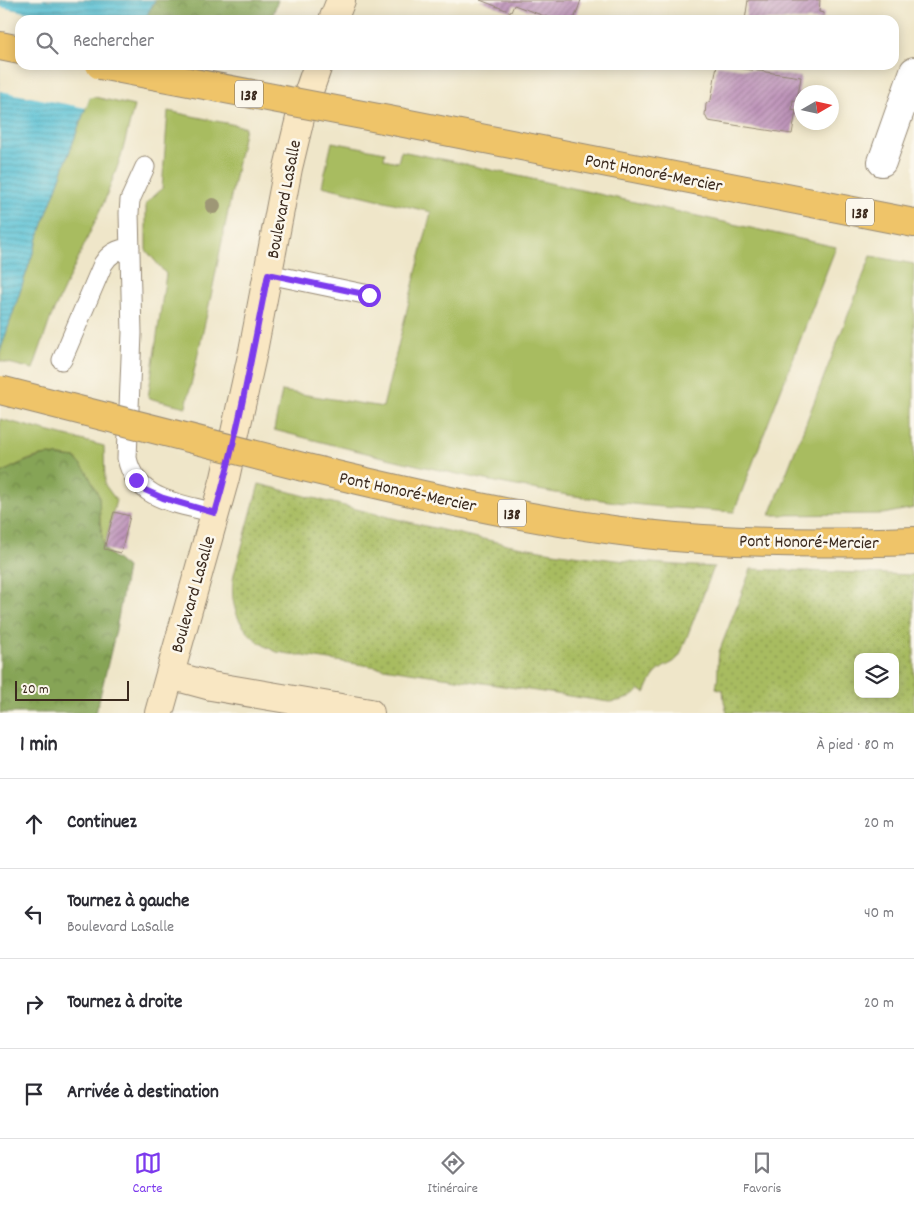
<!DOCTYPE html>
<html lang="fr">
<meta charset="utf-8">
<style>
:root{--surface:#fff;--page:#f7f7f7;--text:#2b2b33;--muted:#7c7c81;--line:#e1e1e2;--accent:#7c3aed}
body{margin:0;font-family:Dekko,sans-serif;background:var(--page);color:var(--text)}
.controls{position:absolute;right:15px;bottom:15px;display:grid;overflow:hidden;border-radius:10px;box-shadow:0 2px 12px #0003}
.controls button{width:45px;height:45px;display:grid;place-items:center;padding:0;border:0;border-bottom:1px solid var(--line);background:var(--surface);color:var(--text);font:25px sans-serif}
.compass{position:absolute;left:794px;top:85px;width:45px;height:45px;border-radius:50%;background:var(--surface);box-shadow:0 2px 12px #0003;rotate:81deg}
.scale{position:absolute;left:15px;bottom:12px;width:114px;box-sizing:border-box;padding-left:5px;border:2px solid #3b2a1e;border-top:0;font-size:14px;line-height:18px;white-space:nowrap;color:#3b2a1e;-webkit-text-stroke:4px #fbf7ec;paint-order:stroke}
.stop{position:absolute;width:15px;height:15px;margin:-11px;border:4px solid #7c3aed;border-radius:50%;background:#fff}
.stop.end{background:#7c3aed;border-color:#fff;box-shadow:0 1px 5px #0008}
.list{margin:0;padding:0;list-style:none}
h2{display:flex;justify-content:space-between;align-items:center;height:65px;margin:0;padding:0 20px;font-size:21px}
h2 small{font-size:16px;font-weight:400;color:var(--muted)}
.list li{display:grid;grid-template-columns:32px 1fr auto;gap:15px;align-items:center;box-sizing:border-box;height:90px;padding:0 20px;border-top:1px solid var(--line)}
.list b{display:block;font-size:19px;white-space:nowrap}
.list p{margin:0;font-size:16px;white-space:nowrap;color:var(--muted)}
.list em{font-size:16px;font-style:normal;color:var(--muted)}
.icon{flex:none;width:28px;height:28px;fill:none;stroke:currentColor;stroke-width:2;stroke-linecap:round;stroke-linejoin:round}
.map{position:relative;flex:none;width:914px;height:713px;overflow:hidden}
.search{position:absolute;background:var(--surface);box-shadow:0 2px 12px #0003;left:15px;right:15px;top:15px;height:55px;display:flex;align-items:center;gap:12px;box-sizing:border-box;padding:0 18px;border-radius:15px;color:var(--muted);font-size:19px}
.sheet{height:425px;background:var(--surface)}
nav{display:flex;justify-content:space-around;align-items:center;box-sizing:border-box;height:70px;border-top:1px solid var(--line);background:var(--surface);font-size:14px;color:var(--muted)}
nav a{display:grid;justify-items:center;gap:2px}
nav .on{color:var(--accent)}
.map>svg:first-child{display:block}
.grass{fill:#a8bc61;stroke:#727340}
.forest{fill:url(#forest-crowns);stroke:#60673a}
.park{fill:url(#park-dots);stroke:#727340;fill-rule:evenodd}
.water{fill:url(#water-rules);stroke:#4a767a}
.pier{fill:#efe6c9}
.building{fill:url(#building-hatch)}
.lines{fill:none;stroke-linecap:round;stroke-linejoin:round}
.lane-casing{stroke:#958874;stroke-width:21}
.street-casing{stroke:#958874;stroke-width:30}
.secondary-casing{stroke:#958874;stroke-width:30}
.highway-casing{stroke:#958874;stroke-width:30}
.lane{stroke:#fff;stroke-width:19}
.street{stroke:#fff;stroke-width:28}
.secondary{stroke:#f9e7c3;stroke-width:28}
.highway{stroke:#efc469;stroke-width:28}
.highway-bridge-casing{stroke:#958874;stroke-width:30;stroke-linecap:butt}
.highway-bridge{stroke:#efc469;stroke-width:28}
.tree{fill:#9e9776}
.route{stroke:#7c3aed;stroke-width:6}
.labels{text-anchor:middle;stroke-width:5;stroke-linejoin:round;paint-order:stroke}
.shield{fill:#fbf7ec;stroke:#75685c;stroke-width:1}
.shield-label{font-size:16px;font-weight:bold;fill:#3b2a1e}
.street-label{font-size:18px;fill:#3b2a1e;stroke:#fbf7ec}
</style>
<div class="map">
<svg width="914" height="713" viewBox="0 0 914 713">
<defs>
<pattern id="forest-crowns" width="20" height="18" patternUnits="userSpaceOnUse" patternTransform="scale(1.25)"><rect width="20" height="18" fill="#86a457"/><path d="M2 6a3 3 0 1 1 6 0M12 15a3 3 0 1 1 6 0" fill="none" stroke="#6f8647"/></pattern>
<pattern id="park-dots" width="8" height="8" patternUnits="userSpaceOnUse" patternTransform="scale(1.25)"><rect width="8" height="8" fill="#a8bc61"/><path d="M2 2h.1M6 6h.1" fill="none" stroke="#8a994f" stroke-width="1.8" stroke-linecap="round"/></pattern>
<pattern id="water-rules" width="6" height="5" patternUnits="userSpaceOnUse" patternTransform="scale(1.25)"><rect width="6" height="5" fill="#58c1d5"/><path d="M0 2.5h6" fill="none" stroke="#4a9dac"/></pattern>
<pattern id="building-hatch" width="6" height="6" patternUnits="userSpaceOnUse" patternTransform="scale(1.25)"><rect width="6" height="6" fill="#c096bc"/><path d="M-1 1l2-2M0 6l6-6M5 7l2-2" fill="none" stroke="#9d7b98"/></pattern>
</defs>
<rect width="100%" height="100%" fill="#fbf7ec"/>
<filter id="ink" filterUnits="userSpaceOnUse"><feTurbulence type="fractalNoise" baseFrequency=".02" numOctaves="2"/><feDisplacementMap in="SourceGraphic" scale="10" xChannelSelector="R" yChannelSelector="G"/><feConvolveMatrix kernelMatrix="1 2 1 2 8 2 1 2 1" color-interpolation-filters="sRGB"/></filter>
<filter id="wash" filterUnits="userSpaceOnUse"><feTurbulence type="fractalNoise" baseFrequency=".0096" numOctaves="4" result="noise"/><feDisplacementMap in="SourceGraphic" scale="20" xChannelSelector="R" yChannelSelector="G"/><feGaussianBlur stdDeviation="1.12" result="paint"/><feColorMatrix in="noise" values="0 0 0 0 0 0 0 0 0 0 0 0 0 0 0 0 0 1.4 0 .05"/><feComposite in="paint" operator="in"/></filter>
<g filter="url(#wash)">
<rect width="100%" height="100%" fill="#efe6c9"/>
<path class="grass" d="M90 96 134 106 121 157 105 200 51 317 33 369 0 361V352L39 235Z
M168 111 245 127 211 296 186 407 148 398 166 274 146 250V203L162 189Z
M332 142 385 152 384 159 398 162 401 151 451 161 836 247 734 512C692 509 650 507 609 501 496 486 385 458 274 430L282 391 383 407 431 212 322 186Z
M871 256 914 264V508L883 514 770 515Z
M0 419 104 446 105 485 116 500 104 549 100 522 99 496 76 458C67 457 57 455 48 455 32 456 14 466 0 474Z"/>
<path class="forest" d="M155 0H278L271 20H144Z
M47 455 75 458 87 472 99 496 100 522 104 549 127 568 116 630 96 713H0V474C15 465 30 459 47 455Z"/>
<path class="park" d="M259 484C345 506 430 529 517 546 582 558 648 564 714 567L680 655C673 665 669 663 661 669 652 675 649 685 645 693L640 690C630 699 622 701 609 702L277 652C246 639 229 615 233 580 235 568 240 555 243 543 248 523 254 503 259 484Z
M751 569 914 575V713H727L724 701 723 690 716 688C719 676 717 665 719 652ZM858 657H895V694H858Z"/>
<path class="water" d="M0 0H155L144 20H20V65L90 96 39 235 0 352Z"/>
<path class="pier" d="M0 7 65 20H20V65H104L93 97H90L86 108 0 91Z"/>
<g id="blocks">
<path class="building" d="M480 0H581L574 20H555L514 5 511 12Z
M748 0H820L819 12 824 13 823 20H745Z
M717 65 801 77 797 101 793 100 792 110 796 111 792 134 708 121 705 115 706 104 711 100Z
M114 512 130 516 121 553 104 549Z"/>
</g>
</g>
<g filter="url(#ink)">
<use href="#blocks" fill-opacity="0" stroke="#958874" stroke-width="1"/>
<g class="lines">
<g class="lane-casing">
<path id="lane" d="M145 167 130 200 129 213 132 333 127 458C136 501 179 503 215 513
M268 274 369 295
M62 360 103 264C109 254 117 249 130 248"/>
</g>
<g class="street-casing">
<path id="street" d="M882 162 914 71"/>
</g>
<g class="secondary-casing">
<path id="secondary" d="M333 20 341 0
M170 675 211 686 370 713
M159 713 225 478 253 351 288 168 301 114 318 65"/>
</g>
<g class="highway-casing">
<path id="highway" d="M0 46 20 50
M399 122 914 223
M303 467C416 494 530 521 645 534 734 544 825 544 914 541"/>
</g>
<use href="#lane" class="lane"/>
<use href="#street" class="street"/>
<use href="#secondary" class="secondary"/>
<use href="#highway" class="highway"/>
<g class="highway-bridge-casing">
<path id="highway-bridge" d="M100 65 399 122
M0 390 303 467"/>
</g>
<use href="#highway-bridge" class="highway-bridge"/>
</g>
<circle class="tree" cx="213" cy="206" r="8"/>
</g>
<g class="lines" filter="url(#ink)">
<path class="route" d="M136 480 145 490 163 498 215 513C238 435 252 354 268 274L369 295"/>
</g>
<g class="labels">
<g class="shield">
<rect x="235" y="80.5" width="28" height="27" rx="4"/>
<rect x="846" y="198.5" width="28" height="27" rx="4"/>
<rect x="498" y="499.5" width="28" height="27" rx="4"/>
</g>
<g class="shield-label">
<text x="249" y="100">138</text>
<text x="860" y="218">138</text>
<text x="512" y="519">138</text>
</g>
<g class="street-label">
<text transform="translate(654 172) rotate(11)" y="6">Pont Honoré-Mercier</text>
<text transform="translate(283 199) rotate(-79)" y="6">Boulevard LaSalle</text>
<text transform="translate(408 491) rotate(12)" y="6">Pont Honoré-Mercier</text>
<text transform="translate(809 541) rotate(1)" y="6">Pont Honoré-Mercier</text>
<text transform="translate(192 594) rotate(-74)" y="6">Boulevard LaSalle</text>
</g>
</g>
</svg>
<div class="controls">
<button><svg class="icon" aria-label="layers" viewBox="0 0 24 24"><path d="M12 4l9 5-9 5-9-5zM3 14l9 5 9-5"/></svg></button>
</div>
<svg class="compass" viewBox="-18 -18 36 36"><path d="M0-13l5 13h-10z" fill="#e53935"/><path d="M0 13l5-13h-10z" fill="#7c7c81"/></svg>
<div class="scale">20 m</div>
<div class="stop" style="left:369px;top:295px"></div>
<div class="stop end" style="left:136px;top:480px"></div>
<div class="search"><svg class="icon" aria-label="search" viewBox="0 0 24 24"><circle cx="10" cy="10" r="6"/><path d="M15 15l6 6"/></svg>Rechercher</div>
</div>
<section class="sheet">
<h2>1 min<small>À pied · 80 m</small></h2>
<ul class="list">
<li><svg class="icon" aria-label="ahead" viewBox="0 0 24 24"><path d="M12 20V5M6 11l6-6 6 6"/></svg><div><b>Continuez</b></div><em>20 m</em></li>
<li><svg class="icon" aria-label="left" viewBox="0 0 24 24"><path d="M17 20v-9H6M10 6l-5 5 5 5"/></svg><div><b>Tournez à gauche</b><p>Boulevard LaSalle</p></div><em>40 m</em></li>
<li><svg class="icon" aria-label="right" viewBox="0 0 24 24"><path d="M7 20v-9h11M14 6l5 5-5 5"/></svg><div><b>Tournez à droite</b></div><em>20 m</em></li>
<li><svg class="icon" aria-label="arrive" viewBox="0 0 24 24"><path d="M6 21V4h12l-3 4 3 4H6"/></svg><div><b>Arrivée à destination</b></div></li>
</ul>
</section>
<nav>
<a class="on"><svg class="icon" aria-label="map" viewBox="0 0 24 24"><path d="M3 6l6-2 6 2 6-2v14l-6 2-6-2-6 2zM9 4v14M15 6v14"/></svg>Carte</a>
<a><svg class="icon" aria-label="directions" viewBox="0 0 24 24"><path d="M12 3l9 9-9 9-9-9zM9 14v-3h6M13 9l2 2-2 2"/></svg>Itinéraire</a>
<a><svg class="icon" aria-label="saved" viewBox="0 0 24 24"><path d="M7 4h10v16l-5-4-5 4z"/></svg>Favoris</a>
</nav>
